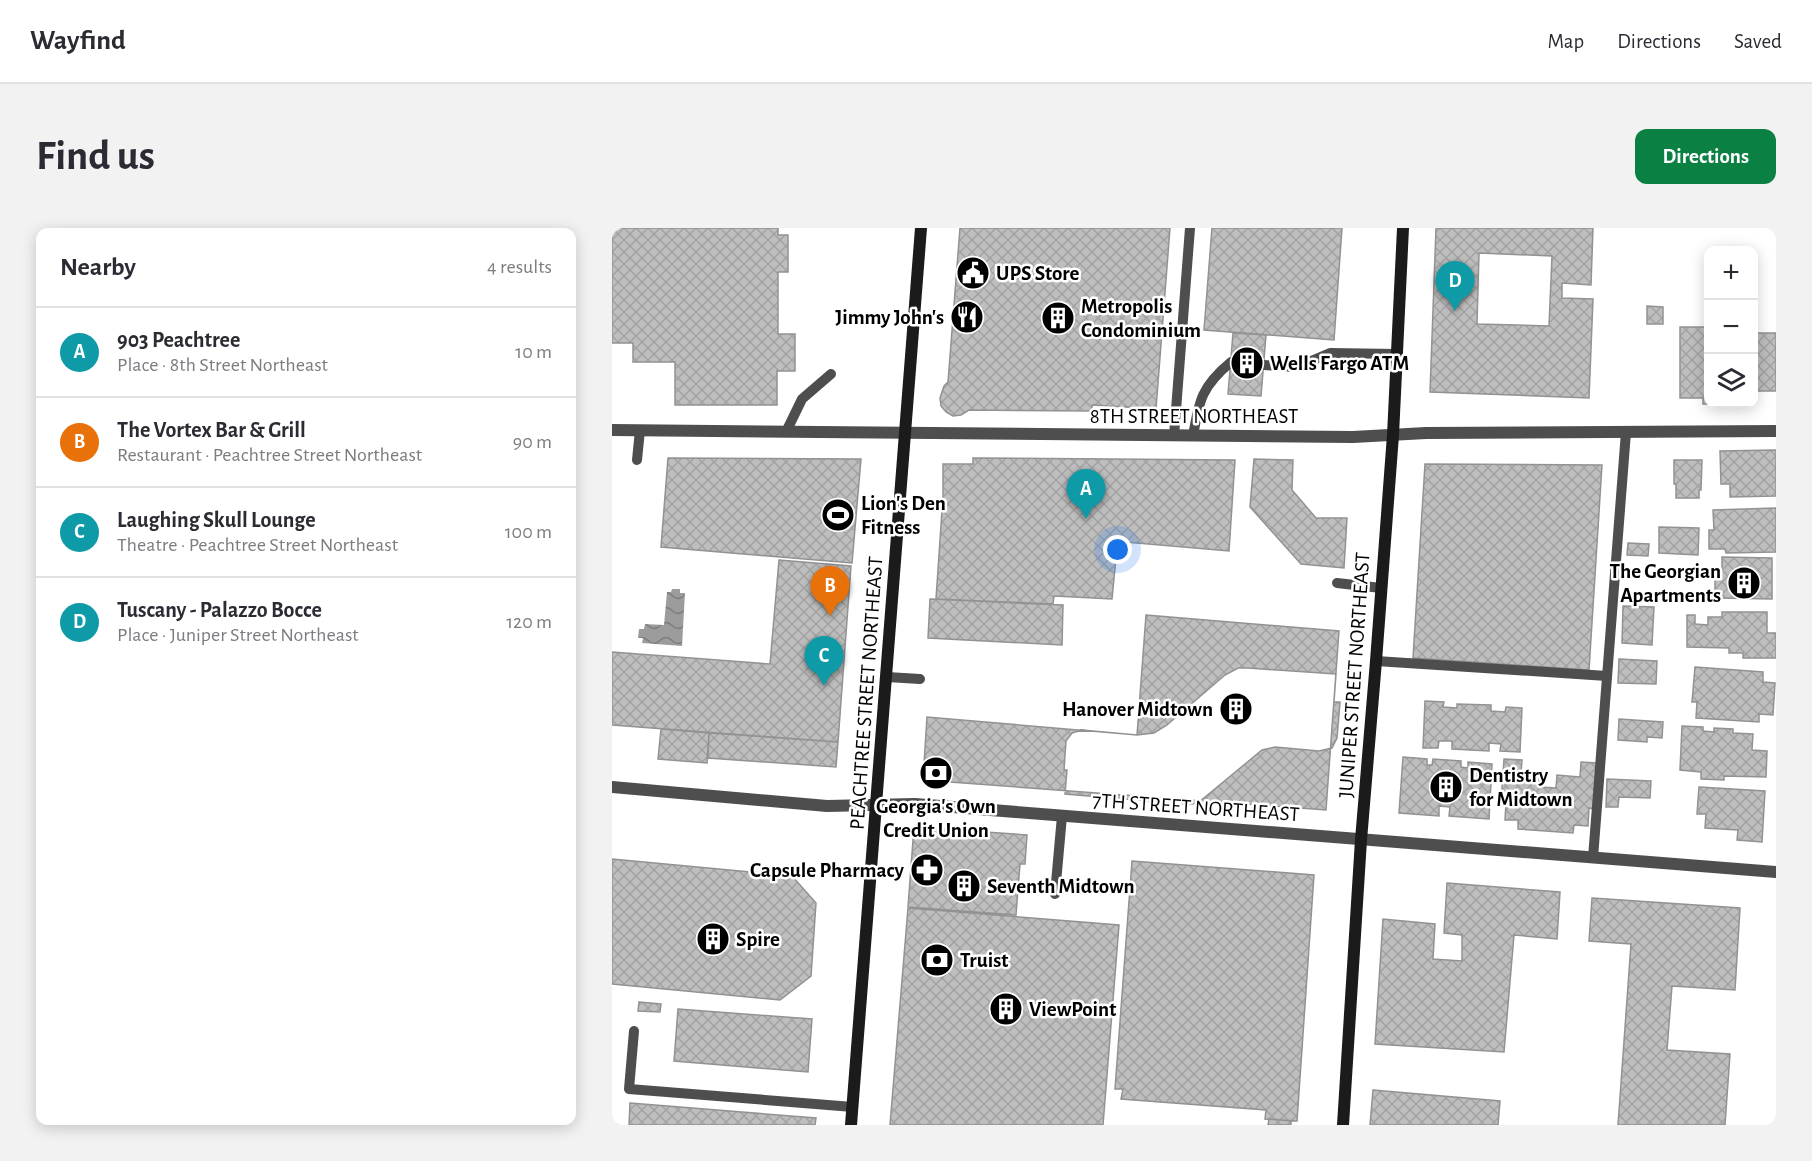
<!DOCTYPE html>
<meta charset="utf-8">
<style>
:root{--surface:#fff;--page:#f2f2f3;--text:#2b2b33;--muted:#7c7c81;--line:#e1e1e2;--accent:#0b8043}
body{margin:0;font-family:"Alegreya Sans",sans-serif;background:var(--page);color:var(--text)}
.controls{position:absolute;right:18px;top:18px;display:grid;overflow:hidden;border-radius:12px;box-shadow:0 3px 15px #0003}
.controls button{width:54px;height:54px;display:grid;place-items:center;padding:0;border:0;border-bottom:2px solid var(--line);background:var(--surface);color:var(--text);font:30px sans-serif}
.you{position:absolute;left:506px;top:322px;width:21px;height:21px;margin:-15px;border:4px solid #fff;border-radius:50%;background:#1a73e8;box-shadow:0 0 0 9px #1a73e833}
.badge{display:grid;place-items:center;width:39px;height:39px;border-radius:50%;background:var(--accent);color:#fff;font-size:20px;font-weight:700}
.pin{position:absolute;translate:-50% -50px;filter:drop-shadow(0 2px 3px #0008)}
.pin::after{content:'';position:absolute;top:32px;width:21px;height:18px;background:inherit;clip-path:polygon(0 0,100% 0,50% 100%)}
.list{margin:0;padding:0;list-style:none}
h2{display:flex;justify-content:space-between;align-items:center;height:78px;margin:0;padding:0 24px;font-size:26px}
h2 small{font-size:20px;font-weight:400;color:var(--muted)}
.list li{display:grid;grid-template-columns:39px 1fr auto;gap:18px;align-items:center;box-sizing:border-box;height:90px;padding:0 24px;border-top:2px solid var(--line)}
.list b{display:block;font-size:22px;white-space:nowrap}
.list p{margin:0;font-size:20px;white-space:nowrap;color:var(--muted)}
.list em{font-size:20px;font-style:normal;color:var(--muted)}
.icon{flex:none;width:33px;height:33px;fill:none;stroke:currentColor;stroke-width:2;stroke-linecap:round;stroke-linejoin:round}
.map{position:relative;flex:none;width:1164px;height:897px;overflow:hidden;border-radius:12px}
header{display:flex;align-items:center;gap:36px;box-sizing:border-box;height:84px;padding:0 30px;background:var(--surface);border-bottom:2px solid var(--line)}
header strong{font-size:28px}
nav{display:flex;gap:33px;margin-inline-start:auto;font-size:21px}
.intro{display:flex;align-items:center;justify-content:space-between;box-sizing:border-box;height:144px;padding:0 36px}
h1{margin:0;font-size:42px}
.button{padding:15px 27px;border-radius:12px;background:var(--accent);color:#fff;font-size:21px;font-weight:700}
main{display:flex;gap:36px;padding:0 36px}
aside{flex:1;background:var(--surface);border-radius:12px;box-shadow:0 3px 15px #0003}
.map>svg:first-child{display:block}
.water{fill:url(#water-waves)}
.building{fill:url(#building-cross-hatch);stroke:#929292;stroke-width:1.5;fill-rule:evenodd}
.lines{fill:none;stroke-linecap:round;stroke-linejoin:round}
.service{stroke:#4e4e4e;stroke-width:10}
.minor{stroke:#4e4e4e;stroke-width:12}
.secondary{stroke:#1b1b1b;stroke-width:12}
.labels{text-anchor:middle;stroke-width:5;stroke-linejoin:round;paint-order:stroke}
.poi-label{font-size:21px;font-weight:bold;fill:#000;stroke:#fff;text-anchor:start}
.street-label{font-size:21px;fill:#000;stroke:#fff}
</style>
<header>
<strong>Wayfind</strong>
<nav><a>Map</a><a>Directions</a><a>Saved</a></nav>
</header>
<div class="intro"><h1>Find us</h1><a class="button">Directions</a></div>
<main>
<aside>
<h2>Nearby<small>4 results</small></h2>
<ul class="list">
<li><span class="badge" style="background:#0f9aa8">A</span><div><b>903 Peachtree</b><p>Place · 8th Street Northeast</p></div><em>10 m</em></li>
<li><span class="badge" style="background:#e8710a">B</span><div><b>The Vortex Bar &amp; Grill</b><p>Restaurant · Peachtree Street Northeast</p></div><em>90 m</em></li>
<li><span class="badge" style="background:#0f9aa8">C</span><div><b>Laughing Skull Lounge</b><p>Theatre · Peachtree Street Northeast</p></div><em>100 m</em></li>
<li><span class="badge" style="background:#0f9aa8">D</span><div><b>Tuscany - Palazzo Bocce</b><p>Place · Juniper Street Northeast</p></div><em>120 m</em></li>
</ul>
</aside>
<div class="map">
<svg width="1164" height="897" viewBox="0 0 1164 897">
<defs>
<pattern id="water-waves" width="16" height="10" patternUnits="userSpaceOnUse" patternTransform="scale(1.5)"><rect width="16" height="10" fill="#9c9c9c"/><path d="M0 5q4-4 8 0t8 0" fill="none" stroke="#7d7d7d"/></pattern>
<pattern id="building-cross-hatch" width="8" height="8" patternUnits="userSpaceOnUse" patternTransform="scale(1.5)"><rect width="8" height="8" fill="#bebebe"/><path d="M0 0l8 8M0 8l8-8" fill="none" stroke="#a2a2a2"/></pattern>
</defs>
<rect width="100%" height="100%" fill="#fff"/>
<path class="water" d="M60 361H68V365H73L70 418 30 415 31 410H26L27 401H32L33 396 52 397 55 364H59Z"/>
<path class="building" d="M0 0H166V7H176V44H166V106H183V143H165V177H63V134H21V115H0Z
M348 0H558L544 181 480 177V183L357 182 349 187 341 188 334 184 329 178 328 170 332 158 336 154Z
M600 0H730L722 112 592 102Z
M824 0H981L979 57 950 55V70L981 71 977 170 818 164ZM867 25 940 28 937 98 865 96Z
M1035 78 1051 79V96H1035Z
M1068 99H1096V176H1103H1091V170H1068Z
M621 105 654 107 649 168 616 166Z
M1144 105H1164V163H1144V156H1142V112H1144Z
M1164 222V268L1118 269V256H1109L1108 223Z
M56 230 249 231 240 335 49 319Z
M361 230 623 232 617 323 513 314 505 320 500 371 442 368 441 376 324 371 331 268V236H361Z
M642 231 681 232 680 262 704 290H735L732 340 689 336 638 279Z
M1062 232H1090L1089 262H1087V270H1064V256H1062Z
M813 236 990 237 977 442 801 430Z
M1164 280V324L1114 325 1113 321H1097V302H1102L1101 282Z
M1047 299 1087 300 1086 327 1047 325Z
M1016 315 1037 316 1036 328 1015 327Z
M1110 329 1160 330V371L1103 370V341H1110Z
M167 332 239 338 226 514 0 497V424L158 436Z
M318 371 451 377 450 417 316 410Z
M1011 378 1042 379 1040 417 1010 415Z
M1110 384H1155V405H1164V430H1131V425H1117V420L1075 419V387H1083V396L1096 397V389H1110Z
M534 387 727 403 714 582 311 552 315 489 525 507Z
M1007 431 1045 433 1044 456 1006 455Z
M1083 439 1151 444V454L1163 455 1161 487 1147 486V494L1084 490 1085 474H1080Z
M626 440H636L724 446 722 474H728L725 510 720 520 707 523 663 519 650 522 587 574 581 576H572L453 566 455 542H452L454 513 460 505 470 502 525 507 542 505 555 497 613 447Z
M813 473 832 474 831 479 845 480V476L879 477V483L893 484 894 479 910 480 908 524 888 523 889 516 877 515V523L840 521V513H827L826 520H811Z
M1007 491 1051 494 1050 510 1035 509V514L1006 512Z
M1070 498 1091 499V503L1102 504V500L1121 501V505L1141 506 1140 522 1155 523 1154 549 1112 548V552L1089 551V544L1068 542Z
M49 501 97 505 95 535 46 531Z
M97 505 226 514 224 539 96 530Z
M791 529 815 531V537H820L821 531 849 533V539L856 540V534L880 536 877 591 837 588 838 579 827 578V588L787 585Z
M892 531 910 532 909 545 928 546 927 559 944 560 945 547 968 549 969 534 985 535 982 581 977 580 976 598 962 597 961 605 906 601V592H893L894 575H889Z
M995 551 1039 553 1038 570 1007 569 1006 579H994Z
M1087 559 1153 563 1150 614 1125 612 1126 602 1093 600 1094 586H1085Z
M302 599 415 607 413 636H408L404 687 296 679Z
M0 631 180 648 204 675 199 748 168 772 0 756Z
M520 633 702 647 685 893 653 891 654 882 509 871 511 861H503Z
M835 655 948 664 945 711 902 707 892 824 763 816 771 691 823 696 821 731 850 733V707L832 705Z
M980 670 1128 680 1123 762 1060 758 1055 822 1118 826 1113 897H1006L1019 716 977 713Z
M296 680 507 697 491 897H278Z
M27 774 49 776 48 784 26 783Z
M66 781 200 791 196 844 62 833Z
M761 862 888 873 886 897H758Z
M18 875 204 890 203 897H17Z
M657 891 679 893V897H656Z"/>
<g class="lines">
<path class="service" d="M651 137 685 139 718 125 785 126
M174 204 190 171 219 146
M562 208 578 0
M581 208C587 172 590 158 619 134
M25 232 28 202
M725 355 769 360
M764 433 995 448
M275 449 308 451
M981 630 1014 204
M443 666 450 588
M22 803 17 861 241 879"/>
<path class="minor" d="M0 202 741 209 814 205 1164 203
M0 559 215 578 303 576 1164 644"/>
<path class="secondary" d="M239 897 309 0
M731 897 749 612 764 433 781 207 791 0"/>
</g>
<defs>
<g id="civic-disc" transform="scale(1.725)"><circle r="9.5" fill="#000" stroke="#fff"/><path d="M-.6-6.5H3V-4.5H.6V-3L4-1V1h2V6H-6V1h2V-1L-.6-3ZM-1.2 2.5V6h2.4V2.5Z" fill="#fff"/></g>
<g id="restaurant-disc" transform="scale(1.725)"><circle r="9.5" fill="#000" stroke="#fff"/><path d="M-5-6h1v4h1v-4h1v4h1v-4h1v5L-1.5 .5V6h-2V.5L-5-1ZM5-6V6H3V1.5H1.5Q1.5-4 5-6Z" fill="#fff"/></g>
<g id="building-disc" transform="scale(1.725)"><circle r="9.5" fill="#000" stroke="#fff"/><path d="M-4-6H4V6H1V3H-1V6H-4ZM-2.5-4.3h1.7v1.8h-1.7ZM.8-4.3h1.7v1.8H.8ZM-2.5-1h1.7V.8h-1.7ZM.8-1h1.7V.8H.8Z" fill="#fff"/></g>
<g id="stadium-disc" transform="scale(1.725)"><circle r="9.5" fill="#000" stroke="#fff"/><path d="M0-5a6.5 5 0 1 0 0 10a6.5 5 0 1 0 0-10ZM-3.5-1.8h7v3.6h-7Z" fill="#fff"/></g>
<g id="bank-disc" transform="scale(1.725)"><circle r="9.5" fill="#000" stroke="#fff"/><path d="M-6-4H6V4H-6ZM0-2.3a2.3 2.3 0 1 0 0 4.6a2.3 2.3 0 1 0 0-4.6Z" fill="#fff"/></g>
<g id="pharmacy-disc" transform="scale(1.725)"><circle r="9.5" fill="#000" stroke="#fff"/><path d="M-2-6h4v4h4v4h-4v4h-4v-4h-4v-4h4Z" fill="#fff"/></g>
</defs>
<g fill-rule="evenodd">
<use href="#civic-disc" x="361" y="45"/>
<use href="#restaurant-disc" x="355" y="89"/>
<use href="#building-disc" x="446" y="90"/>
<use href="#building-disc" x="635" y="135"/>
<use href="#stadium-disc" x="226" y="287"/>
<use href="#building-disc" x="1132" y="355"/>
<use href="#building-disc" x="624" y="481"/>
<use href="#bank-disc" x="324" y="545"/>
<use href="#building-disc" x="834" y="559"/>
<use href="#pharmacy-disc" x="315" y="642"/>
<use href="#building-disc" x="352" y="658"/>
<use href="#building-disc" x="101" y="711"/>
<use href="#bank-disc" x="325" y="732"/>
<use href="#building-disc" x="394" y="781"/>
</g>
<g class="labels">
<g class="poi-label">
<text x="384" y="52">UPS Store</text>
<text x="469" y="85">Metropolis<tspan x="469" dy="24">Condominium</tspan></text>
<text x="332" y="96" text-anchor="end">Jimmy John's</text>
<text x="658" y="142">Wells Fargo ATM</text>
<text x="249" y="282">Lion's Den<tspan x="249" dy="24">Fitness</tspan></text>
<text x="1109" y="350" text-anchor="end">The Georgian<tspan x="1109" dy="24">Apartments</tspan></text>
<text x="601" y="488" text-anchor="end">Hanover Midtown</text>
<text x="857" y="554">Dentistry<tspan x="857" dy="24">for Midtown</tspan></text>
<text x="324" y="585" text-anchor="middle">Georgia's Own<tspan x="324" dy="24">Credit Union</tspan></text>
<text x="292" y="649" text-anchor="end">Capsule Pharmacy</text>
<text x="375" y="665">Seventh Midtown</text>
<text x="124" y="718">Spire</text>
<text x="348" y="739">Truist</text>
<text x="417" y="788">ViewPoint</text>
</g>
<g class="street-label">
<text x="582" y="195">8TH STREET NORTHEAST</text>
<text transform="translate(742 447) rotate(-86)" y="7">JUNIPER STREET NORTHEAST</text>
<text transform="translate(254 465) rotate(-86)" y="7">PEACHTREE STREET NORTHEAST</text>
<text transform="translate(584 579) rotate(4)" y="7">7TH STREET NORTHEAST</text>
</g>
</g>
</svg>
<div class="controls">
<button>+</button>
<button>−</button>
<button><svg class="icon" aria-label="layers" viewBox="0 0 24 24"><path d="M12 4l9 5-9 5-9-5zM3 14l9 5 9-5"/></svg></button>
</div>
<div class="you"></div>
<div class="pin badge" style="left:474px;top:291px;background:#0f9aa8">A</div>
<div class="pin badge" style="left:218px;top:388px;background:#e8710a">B</div>
<div class="pin badge" style="left:212px;top:458px;background:#0f9aa8">C</div>
<div class="pin badge" style="left:843px;top:83px;background:#0f9aa8">D</div>
</div>
</main>
